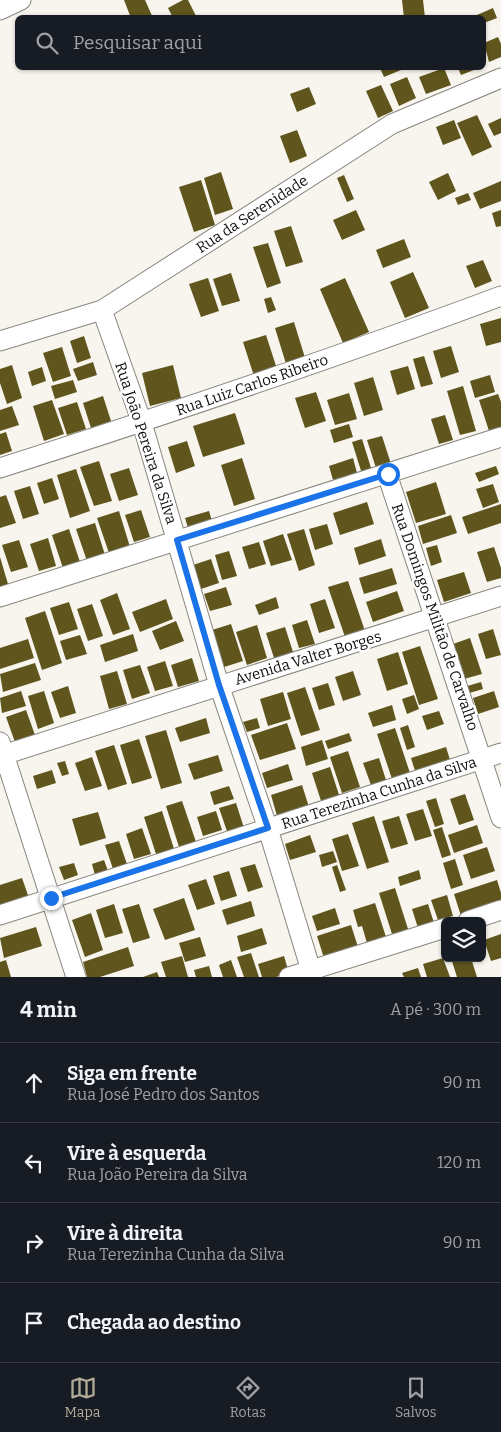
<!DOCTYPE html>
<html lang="pt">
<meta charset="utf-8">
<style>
:root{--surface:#171b24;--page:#20242c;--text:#f1f3f6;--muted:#9ea1a6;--line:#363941;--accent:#b2ab97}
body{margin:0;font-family:Bitter,serif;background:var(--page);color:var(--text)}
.controls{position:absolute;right:15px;bottom:15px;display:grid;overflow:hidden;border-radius:8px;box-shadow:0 1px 4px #0004}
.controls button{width:45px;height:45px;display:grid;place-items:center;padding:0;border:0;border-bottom:1px solid var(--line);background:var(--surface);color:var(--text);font:25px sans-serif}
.stop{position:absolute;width:15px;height:15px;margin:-11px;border:4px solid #1a73e8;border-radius:50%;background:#fff}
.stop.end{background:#1a73e8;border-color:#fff;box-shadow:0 1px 5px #0008}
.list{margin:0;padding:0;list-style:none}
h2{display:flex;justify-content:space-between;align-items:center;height:65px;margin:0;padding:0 20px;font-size:21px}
h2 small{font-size:16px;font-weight:400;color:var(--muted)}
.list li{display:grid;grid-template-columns:32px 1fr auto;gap:15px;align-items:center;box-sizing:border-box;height:80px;padding:0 20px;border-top:1px solid var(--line)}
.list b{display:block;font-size:19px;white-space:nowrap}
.list p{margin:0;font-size:16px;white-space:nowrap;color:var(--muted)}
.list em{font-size:16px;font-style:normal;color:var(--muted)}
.icon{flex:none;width:28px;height:28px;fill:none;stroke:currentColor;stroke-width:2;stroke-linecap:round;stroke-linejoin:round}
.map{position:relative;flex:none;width:501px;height:977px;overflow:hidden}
.search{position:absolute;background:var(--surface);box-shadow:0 1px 4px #0004;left:15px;right:15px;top:15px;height:55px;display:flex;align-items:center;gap:12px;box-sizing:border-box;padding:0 18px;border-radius:8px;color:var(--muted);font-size:19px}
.sheet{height:385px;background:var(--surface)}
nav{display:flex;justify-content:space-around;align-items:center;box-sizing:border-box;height:70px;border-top:1px solid var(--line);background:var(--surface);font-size:14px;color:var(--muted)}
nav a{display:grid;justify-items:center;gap:2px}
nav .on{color:var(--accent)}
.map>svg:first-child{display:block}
.building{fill:#5f551d}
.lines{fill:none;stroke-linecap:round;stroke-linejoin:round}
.minor-casing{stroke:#87867f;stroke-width:21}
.minor{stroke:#fff;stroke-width:19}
.route{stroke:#1a73e8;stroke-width:6}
.labels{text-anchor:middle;stroke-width:5;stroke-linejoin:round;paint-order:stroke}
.street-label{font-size:15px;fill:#11100e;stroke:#fff}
</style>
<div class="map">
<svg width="501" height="977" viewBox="0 0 501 977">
<rect width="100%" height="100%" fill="#f7f5ed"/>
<path class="building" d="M124 0H145L153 18H131Z
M183 0H188L197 18H173L168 8Z
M402 0H423L425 18H404Z
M493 8 497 18 484 23V18H470Z
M498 37 501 44V57L489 62 484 43Z
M380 68H399L401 70 384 77Z
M444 68 451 85 426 94 419 77Z
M458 68H479L461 75Z
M407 77 416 98 399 106 390 84Z
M381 85 393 111 378 118 366 91Z
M309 87 316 104 297 112 290 94Z
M477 115 492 147 472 156 457 123Z
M501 118V133L494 136 488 124Z
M454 120 461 138 443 145 436 127Z
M297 130 307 156 290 163 280 136Z
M221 172 233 209 215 215 204 178Z
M448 173 456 191 438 200 429 182Z
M344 175 354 199 347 202 337 178Z
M201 180 215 225 194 232 179 187Z
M501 181V201L480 209 473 193Z
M468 193 471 200 458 205 455 198Z
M356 210 365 230 342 240 333 220Z
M501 210V226L496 227 492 213Z
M291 226 303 262 286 267 274 231Z
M404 239 411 257 383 268 376 250Z
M268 243 281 283 267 288 253 247Z
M483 260 492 281 475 288 466 266Z
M413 272 429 308 405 318 390 282Z
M231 273 240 301 222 306 213 279Z
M208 278 219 311 201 317 189 284Z
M345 278 369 332 343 343 320 289Z
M271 297 276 310 268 313 264 299Z
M501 318V342L486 346 480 324Z
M294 322 306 361 287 367 275 328Z
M266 335 277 369 254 376 243 342Z
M84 336 91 358 77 363 70 341Z
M451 346 459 372 441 378 433 351Z
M62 347 71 376 53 382 43 353Z
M424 356 433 384 421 387 413 359Z
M93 362 97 375 78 381 73 369Z
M12 365 22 398 7 404 0 383V369Z
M173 365 181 398 150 406 142 373Z
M408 366 415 389 397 395 390 371Z
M42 367 46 381 32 386 28 372Z
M490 375 495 392 475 398 470 381Z
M373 377 383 410 364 416 354 383Z
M73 380 77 392 55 399 51 386Z
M463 386 476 431 460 435 447 391Z
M316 392 326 421 305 428 295 398Z
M349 393 357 419 335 425 327 400Z
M498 394 501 402V428L489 431 479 400Z
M103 396 111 421 91 428 83 403Z
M52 400 64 434 44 441 33 406Z
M77 402 86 429 67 435 58 408Z
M12 406 19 425 0 431V410Z
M235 413 245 444 203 457 193 426Z
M445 415 453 440 439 444 431 419Z
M349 424 353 437 334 443 330 430Z
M6 432 12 451 0 455V434Z
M382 436 392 467 377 471 367 440Z
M362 439 372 471 362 474 352 442Z
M187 441 195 466 176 473 168 447Z
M242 458 255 499 234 506 221 465Z
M353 458 357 473 333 480 329 466Z
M99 461 112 501 94 506 80 467Z
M496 466 499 474 479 482 475 473Z
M129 468 138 495 119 501 110 474Z
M76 469 90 511 70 518 57 475Z
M52 478 59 499 44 504 37 483Z
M436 482 446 514 416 523 406 492Z
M493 484 499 502 483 508 476 489Z
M30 486 39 514 23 519 14 491Z
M6 495 16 523 0 528V497Z
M367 502 374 524 340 535 333 513Z
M501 504V523L468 534 462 517Z
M141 510 150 537 134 542 125 515Z
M119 511 130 547 109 553 97 518Z
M209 511 212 521 188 528 185 518Z
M451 515 457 533 423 544 418 526Z
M95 523 105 555 87 561 76 529Z
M327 524 333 544 315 550 309 529Z
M69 529 80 562 63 568 52 535Z
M304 529 315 565 299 571 287 534Z
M283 534 292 560 271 566 263 541Z
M48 538 56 566 39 571 30 544Z
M381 539 386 556 359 565 354 548Z
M19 540 28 567 11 572 2 545Z
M259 542 266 564 249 569 242 547Z
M437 545 442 562 431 566 426 548Z
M494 547 501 568V578L487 582 477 552Z
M229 551 237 576 222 580 215 555Z
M0 557 8 584 0 587Z
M211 559 219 583 201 589 193 565Z
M392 568 397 584 364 594 359 578Z
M464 572 471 593 444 602 437 580Z
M348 581 365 631 345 637 328 587Z
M226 587 232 605 210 611 204 594Z
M397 591 404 611 373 622 366 602Z
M117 593 130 629 113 635 100 600Z
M276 597 279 608 259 615 255 605Z
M166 599 173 619 140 632 132 612Z
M325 599 335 628 319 633 310 604Z
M69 602 78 629 59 635 50 608Z
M92 604 103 636 88 641 77 609Z
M45 611 62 663 42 670 25 618Z
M307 620 315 644 299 648 292 625Z
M176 621 184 641 160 650 152 631Z
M231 624 243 661 221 668 209 631Z
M257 625 267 658 247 665 236 632Z
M285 627 294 655 275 661 266 633Z
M493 629 501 655 486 659 478 634Z
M133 634 138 651 105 662 100 645Z
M80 635 87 654 66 660 60 641Z
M470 638 482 674 464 679 453 644Z
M28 639 34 658 0 669V648Z
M420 646 438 699 419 705 402 652Z
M398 652 408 684 387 691 377 659Z
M192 658 199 681 178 687 171 665Z
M165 661 173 686 155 691 147 667Z
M35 663 41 680 3 692 0 674Z
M140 665 150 693 132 699 123 670Z
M117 671 127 704 109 709 100 676Z
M353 671 361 695 343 701 335 677Z
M481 682 483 689 466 694 464 687Z
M328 683 335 705 319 710 312 688Z
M68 686 76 713 60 718 51 692Z
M305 687 320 730 301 736 287 693Z
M21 691 26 706 2 713 0 698Z
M44 691 54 723 38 729 28 696Z
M494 691 499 707 478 714 473 698Z
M283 692 291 719 268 726 260 699Z
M414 695 419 709 407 714 402 699Z
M392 705 396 720 373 727 368 713Z
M26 710 35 735 15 742 6 717Z
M439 711 444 724 427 730 422 716Z
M206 718 210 733 180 742 175 728Z
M257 718 260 728 247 732 243 722Z
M287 723 296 749 260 760 251 735Z
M408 725 415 747 407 750 400 728Z
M395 728 410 773 392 779 377 734Z
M166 730 182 783 161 789 145 736Z
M349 733 352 741 328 749 325 741Z
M139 739 152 778 132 784 120 745Z
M322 740 328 759 306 766 301 747Z
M114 745 127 784 108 790 95 751Z
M446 747 451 763 416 774 411 758Z
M348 751 360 787 342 793 330 757Z
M218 755 223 771 194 780 188 764Z
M92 757 102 786 85 791 75 763Z
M379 758 386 780 371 785 363 763Z
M65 761 69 774 62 776 57 763Z
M288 764 293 780 267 788 262 773Z
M330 767 340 798 322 804 312 773Z
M52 770 56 783 37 789 33 776Z
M302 785 309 807 277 816 271 795Z
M229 786 234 799 214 805 210 792Z
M465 794 474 820 459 825 450 799Z
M436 798 444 824 435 827 426 801Z
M182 801 196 842 179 847 166 806Z
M236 803 245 831 229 837 219 808Z
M423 809 432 836 415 841 406 814Z
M162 811 175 852 157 857 144 817Z
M216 811 222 830 203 836 197 817Z
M98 812 106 838 80 846 72 819Z
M374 816 389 862 367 869 352 823Z
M399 816 408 844 391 849 382 821Z
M477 825 483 843 454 853 448 835Z
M442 827 451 855 442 858 433 830Z
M142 828 151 854 134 859 126 834Z
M348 834 359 866 342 871 332 839Z
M310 835 316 852 290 860 285 844Z
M119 841 128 867 114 872 105 845Z
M487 847 495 871 471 879 463 855Z
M333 851 337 862 322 867 319 855Z
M455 859 463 885 451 889 443 863Z
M104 860 108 871 95 875 92 864Z
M74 863 78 875 64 880 59 867Z
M255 864 263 887 248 892 240 868Z
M337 865 346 890 340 892 332 867Z
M419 870 421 879 400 886 398 877Z
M229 871 237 896 221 901 213 876Z
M22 878 29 898 0 908V885Z
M206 879 215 904 197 910 188 885Z
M497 880 501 893V906L462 919 454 894Z
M395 888 408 929 392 934 379 893Z
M447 895 453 916 438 920 431 900Z
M184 898 195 930 165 940 153 909Z
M251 901 255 916 227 925 222 910Z
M375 903 386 937 367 943 362 926 358 927 353 910Z
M114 904 123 933 105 938 96 910Z
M139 904 150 938 133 943 122 909Z
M428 904 434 923 418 928 412 909Z
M335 908 340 924 317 931 312 916Z
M91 913 103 950 85 957 72 920Z
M351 925 358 947 324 958 317 936Z
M36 927 42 946 4 958 0 938Z
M262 928 267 944 241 952 237 936Z
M501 934V958L491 961 484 940Z
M200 937 206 956 185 962 179 943Z
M128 947 134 966 100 977H87L83 962Z
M251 953 259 977H244L237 957Z
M182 956 188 977H166L161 962Z
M284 956 289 973 276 977H262L258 964Z
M443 958 450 977H427L423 964Z
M451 958H471L477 977H457Z
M6 960 11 977H0V962Z
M231 960 237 977H223L219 965Z
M209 966 212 977H196L194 970Z
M418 968 421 977H404L402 973Z
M157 972 159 977H143Z"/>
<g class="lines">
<g class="minor-casing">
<path id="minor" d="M0 10 21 0
M102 310 142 423 219 685 268 829 313 977
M0 341 102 310 392 124 501 78
M0 468C168 414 335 358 501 296
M387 474 501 818
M0 597 501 437
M0 742 76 977
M0 756 501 596
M0 915 501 753
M468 921 501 910
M289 977 445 928"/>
</g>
<use href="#minor" class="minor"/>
</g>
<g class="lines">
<path class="route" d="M51 898 268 828 219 685 177 540 388 474"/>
</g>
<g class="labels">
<g class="street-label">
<text transform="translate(252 214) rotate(-33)" y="5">Rua da Serenidade</text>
<text transform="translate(252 385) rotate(-19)" y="5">Rua Luiz Carlos Ribeiro</text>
<text transform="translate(146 443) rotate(72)" y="5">Rua João Pereira da Silva</text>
<text transform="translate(435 617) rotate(71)" y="5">Rua Domingos Militão de Carvalho</text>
<text transform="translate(308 658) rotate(-17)" y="5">Avenida Valter Borges</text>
<text transform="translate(379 793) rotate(-18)" y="5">Rua Terezinha Cunha da Silva</text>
</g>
</g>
</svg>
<div class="controls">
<button><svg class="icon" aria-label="layers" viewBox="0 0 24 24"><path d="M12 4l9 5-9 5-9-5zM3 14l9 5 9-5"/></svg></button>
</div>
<div class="stop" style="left:388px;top:474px"></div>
<div class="stop end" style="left:51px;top:898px"></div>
<div class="search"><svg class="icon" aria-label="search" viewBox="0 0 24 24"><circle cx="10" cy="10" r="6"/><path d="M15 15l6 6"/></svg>Pesquisar aqui</div>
</div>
<section class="sheet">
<h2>4 min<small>A pé · 300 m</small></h2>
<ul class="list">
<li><svg class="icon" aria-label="ahead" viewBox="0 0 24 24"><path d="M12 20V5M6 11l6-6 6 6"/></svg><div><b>Siga em frente</b><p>Rua José Pedro dos Santos</p></div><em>90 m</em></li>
<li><svg class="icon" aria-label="left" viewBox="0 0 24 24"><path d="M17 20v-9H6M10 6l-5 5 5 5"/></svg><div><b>Vire à esquerda</b><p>Rua João Pereira da Silva</p></div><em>120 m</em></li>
<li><svg class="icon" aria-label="right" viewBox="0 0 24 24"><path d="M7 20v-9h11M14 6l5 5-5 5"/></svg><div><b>Vire à direita</b><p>Rua Terezinha Cunha da Silva</p></div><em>90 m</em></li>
<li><svg class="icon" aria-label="arrive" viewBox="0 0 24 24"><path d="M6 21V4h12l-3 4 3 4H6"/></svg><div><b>Chegada ao destino</b></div></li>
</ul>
</section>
<nav>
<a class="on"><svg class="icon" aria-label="map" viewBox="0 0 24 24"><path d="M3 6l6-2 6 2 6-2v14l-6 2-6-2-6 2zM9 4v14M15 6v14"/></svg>Mapa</a>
<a><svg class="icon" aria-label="directions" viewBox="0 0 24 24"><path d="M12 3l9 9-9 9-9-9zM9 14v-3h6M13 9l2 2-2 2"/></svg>Rotas</a>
<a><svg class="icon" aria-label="saved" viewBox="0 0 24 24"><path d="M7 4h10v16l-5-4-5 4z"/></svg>Salvos</a>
</nav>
